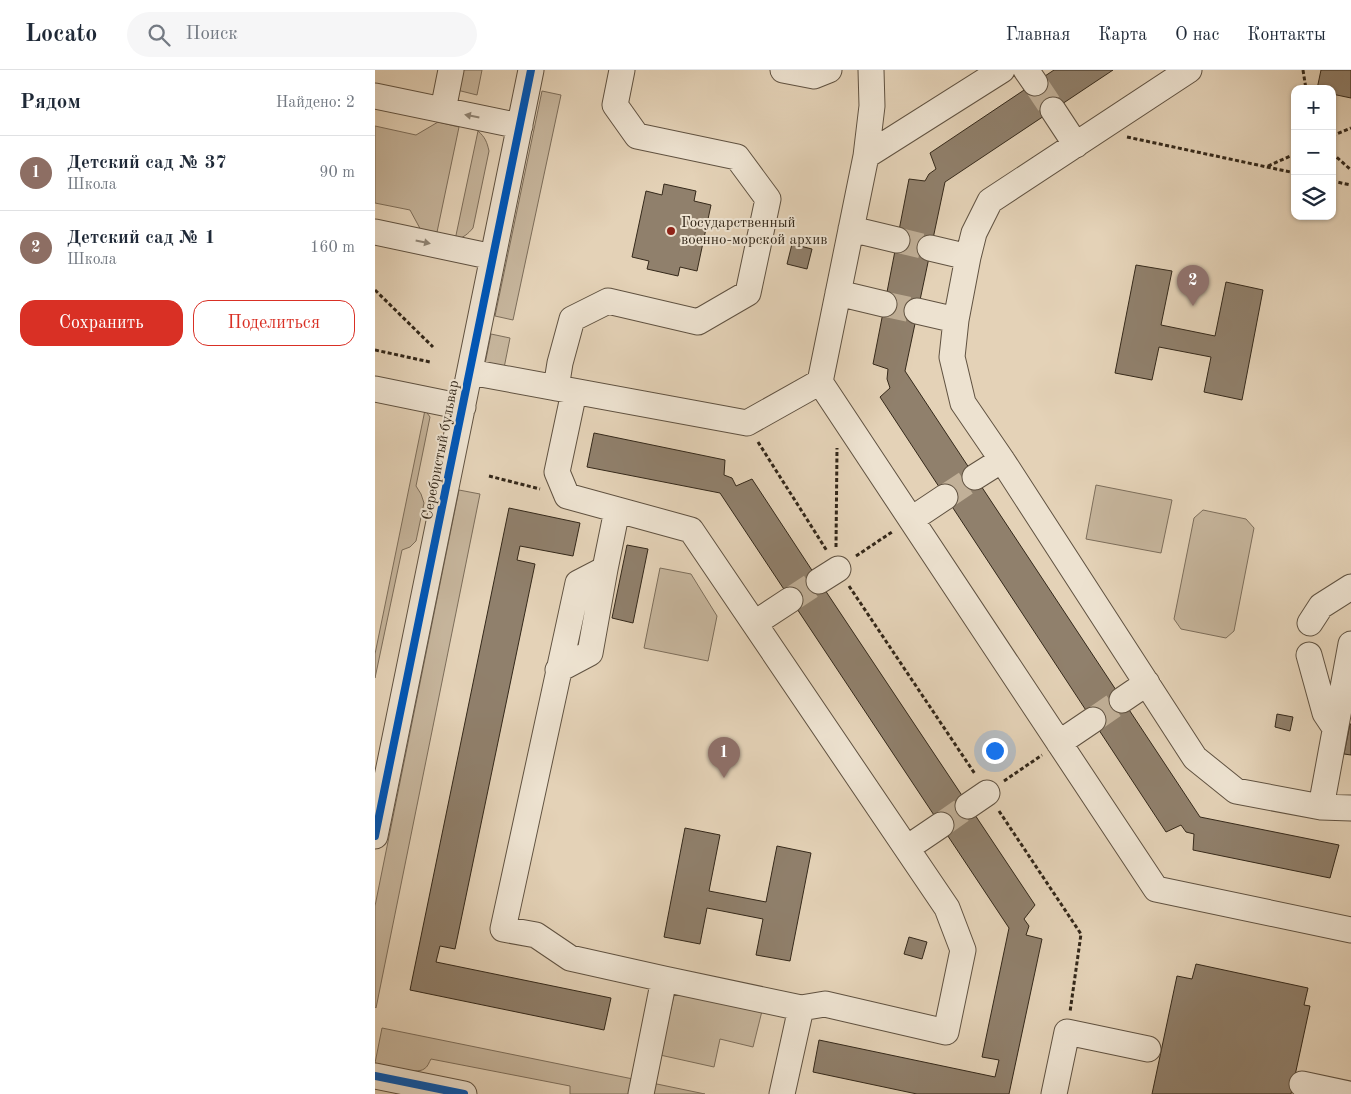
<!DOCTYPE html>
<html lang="ru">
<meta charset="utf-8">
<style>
:root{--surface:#fff;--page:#f6f6f7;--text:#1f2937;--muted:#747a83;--line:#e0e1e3;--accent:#d93025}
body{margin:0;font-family:"Old Standard TT",serif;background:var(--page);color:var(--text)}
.controls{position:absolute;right:15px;top:15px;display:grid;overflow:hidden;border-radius:10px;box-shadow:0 1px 4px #0004}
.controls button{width:45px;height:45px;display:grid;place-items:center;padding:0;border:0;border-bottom:1px solid var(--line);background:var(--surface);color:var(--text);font:25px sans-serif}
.you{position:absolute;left:619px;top:680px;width:18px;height:18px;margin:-12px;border:4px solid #fff;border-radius:50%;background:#1a73e8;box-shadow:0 0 0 8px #1a73e833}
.badge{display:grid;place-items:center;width:32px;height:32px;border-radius:50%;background:var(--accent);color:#fff;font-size:16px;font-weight:700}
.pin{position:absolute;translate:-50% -41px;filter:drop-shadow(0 1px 2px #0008)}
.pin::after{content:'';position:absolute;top:26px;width:18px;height:15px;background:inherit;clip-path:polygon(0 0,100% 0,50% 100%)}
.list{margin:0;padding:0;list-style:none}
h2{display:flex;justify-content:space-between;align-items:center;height:65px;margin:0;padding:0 20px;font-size:21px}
h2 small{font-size:16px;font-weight:400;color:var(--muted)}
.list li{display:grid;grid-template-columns:32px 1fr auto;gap:15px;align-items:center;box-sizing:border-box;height:75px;padding:0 20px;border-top:1px solid var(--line)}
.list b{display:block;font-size:19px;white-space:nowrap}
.list p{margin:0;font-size:16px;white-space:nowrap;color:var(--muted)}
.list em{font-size:16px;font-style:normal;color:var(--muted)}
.actions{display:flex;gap:10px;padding:15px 20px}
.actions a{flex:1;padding:11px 0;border:1px solid var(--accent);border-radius:15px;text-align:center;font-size:18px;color:var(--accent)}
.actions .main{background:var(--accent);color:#fff}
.icon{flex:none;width:28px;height:28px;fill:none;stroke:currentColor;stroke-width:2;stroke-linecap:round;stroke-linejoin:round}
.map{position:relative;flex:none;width:976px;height:1024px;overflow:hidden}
header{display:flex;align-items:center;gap:30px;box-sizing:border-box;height:70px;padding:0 25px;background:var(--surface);border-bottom:1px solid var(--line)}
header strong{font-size:24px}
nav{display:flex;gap:28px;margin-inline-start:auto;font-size:18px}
.search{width:350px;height:45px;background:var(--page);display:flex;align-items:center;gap:12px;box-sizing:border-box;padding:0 18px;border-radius:28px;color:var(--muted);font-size:19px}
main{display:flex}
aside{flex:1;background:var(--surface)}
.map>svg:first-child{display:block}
.green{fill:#c6b59c;stroke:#7d6e5b}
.building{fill:#90806c;stroke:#34281a}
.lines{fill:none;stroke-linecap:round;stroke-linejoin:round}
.minor-tunnel{stroke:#c1b098;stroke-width:25;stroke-dasharray:25 12;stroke-linecap:butt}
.minor-casing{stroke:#605241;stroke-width:27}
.path{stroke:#34281a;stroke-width:3;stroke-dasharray:4 2.5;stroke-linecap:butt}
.minor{stroke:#ede2d0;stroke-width:25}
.cycleway-casing{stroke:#ede2d0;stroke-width:11}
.cycleway{stroke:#0057b8;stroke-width:8}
.oneway{fill:#908575}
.poi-dot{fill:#8f2418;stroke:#ede2d0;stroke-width:2}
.labels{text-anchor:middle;stroke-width:4;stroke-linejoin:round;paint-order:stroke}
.poi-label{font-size:15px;fill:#34281a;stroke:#ede2d0;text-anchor:start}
.street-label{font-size:15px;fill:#34281a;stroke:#ede2d0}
</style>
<header>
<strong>Locato</strong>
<div class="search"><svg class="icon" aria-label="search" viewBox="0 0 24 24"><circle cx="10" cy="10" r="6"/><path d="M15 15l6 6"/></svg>Поиск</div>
<nav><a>Главная</a><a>Карта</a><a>О нас</a><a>Контакты</a></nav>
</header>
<main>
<aside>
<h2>Рядом<small>Найдено: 2</small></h2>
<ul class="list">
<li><span class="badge" style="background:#8d6e63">1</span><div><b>Детский сад № 37</b><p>Школа</p></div><em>90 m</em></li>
<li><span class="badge" style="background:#8d6e63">2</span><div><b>Детский сад № 1</b><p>Школа</p></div><em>160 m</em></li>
</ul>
<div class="actions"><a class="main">Сохранить</a><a>Поделиться</a></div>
</aside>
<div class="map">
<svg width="976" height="1024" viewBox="0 0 976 1024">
<rect width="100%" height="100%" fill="#e4d2b7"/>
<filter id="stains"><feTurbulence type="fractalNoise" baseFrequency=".004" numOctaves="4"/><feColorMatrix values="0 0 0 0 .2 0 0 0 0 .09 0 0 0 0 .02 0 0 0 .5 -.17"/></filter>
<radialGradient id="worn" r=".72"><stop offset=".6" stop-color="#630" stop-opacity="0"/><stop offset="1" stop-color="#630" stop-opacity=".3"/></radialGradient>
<path class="green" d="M86 0H107L102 25 82 20Z
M167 21 186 25 138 250 120 246Z
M63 52 84 57 61 167 48 164 35 140 0 133V56L41 65Z
M103 61C110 67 112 72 114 81L98 158C93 164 88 168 80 170Z
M116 264 135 268 129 298 110 294Z
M50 340 55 347 41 416 46 424 49 433 41 471 35 477 27 480 0 608V584Z
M721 415 797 430 786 483 711 469Z
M84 420 105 424 1 938 0 937V836Z
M828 440 871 449 879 458 859 561 851 568 806 559 799 549 819 448Z
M285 498 316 504 342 546 333 591 269 578Z
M301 917 388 937 378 977 345 969 339 997 285 985Z
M7 958 258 1009 254 1024H195V1016L56 989C54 992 53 997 49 999 41 1005 10 995 0 993Z
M277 1013 330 1024H275Z"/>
<path class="building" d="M679 0H738L570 112 530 301 825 747 964 775 955 808 818 780 819 764 811 762 806 755 791 762 505 327 515 318 512 309 513 299 498 294 534 109 550 111 554 104 561 99 555 83Z
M946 0H976V28L957 24V19H942Z
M289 114 321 121 319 131 336 135 322 201 305 197 303 206 272 199 274 191 257 187 271 121 287 125Z
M417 174 437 179 432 199 412 194Z
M761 195 797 201 786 255 840 266 851 212 888 220 867 330 829 322 836 287 784 277 777 310 740 303Z
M219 363 350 390 349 405 357 408 361 416 377 409 444 511 660 835 649 849 654 856 651 865 667 869 634 1024H542L438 1002 444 970 620 1007 624 990 607 987 634 858 345 423 212 397Z
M134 438 205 453 198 486 145 476 142 490 160 494 80 879 65 876 61 892 236 928 229 960 35 920Z
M252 475 273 479 258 553 237 548Z
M902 644 918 647 915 661 900 657Z
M975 654H976V685L969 684Z
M310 758 345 765 334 821 391 832 402 776 436 783 415 891 381 885 388 849 332 838 325 874 289 867Z
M534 867 552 872 547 889 529 884Z
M821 894 933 918 929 935 935 936 916 1024H777L802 906 817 909Z"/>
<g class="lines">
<path class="minor-tunnel" d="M660 13 678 40
M522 170 555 178
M509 234 542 241
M570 427 600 407
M415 530 444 511
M718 650 747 630
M566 755 593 736"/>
<g class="minor-casing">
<path id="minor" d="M408 0 439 6 454 0
M651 0 660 13
M814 0 615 131 599 163 593 187 581 250 577 287 588 333 627 390 820 688 861 721 946 737 976 738
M0 26 145 56
M68 40 76 0
M678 40 701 75
M491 86 627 0
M476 159 522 170
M0 162 118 187
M555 178 593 187
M463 223 509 234
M542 241 581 250
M95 302 372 353 445 312 491 86 497 36 496 0
M445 312 781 819 976 860
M181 318 185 293 197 249 233 231 323 252 373 223 393 129 362 87 262 66 240 35 247 0
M0 319 88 337
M199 322 182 402 192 426 316 460 572 838 588 880 571 962 450 934 426 938 289 909 195 888 161 865 128 859 203 513 230 499 242 440
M600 407 627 390
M537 449 570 427
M444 511 463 499
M380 553 415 530
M935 553 946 536 976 517
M934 585 950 643 960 658
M183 600 215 583 230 499
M747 630 772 613
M684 673 718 650
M593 736 612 723
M946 737 976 574
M0 766 156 0
M532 778 566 755
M0 1006 89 1024
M927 1014 974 1024
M266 1024 289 909
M407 1024 426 938
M679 1024 692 962 773 979"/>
</g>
<path class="path" d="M928 0 931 19
M957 66 976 58
M752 67 920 103
M957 83 976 100
M893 96 920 84
M957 111 976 115
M0 220 58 277
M0 280 55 292
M383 372 452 481
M114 406 165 419
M461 477 462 378
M481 486 517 462
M474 516 600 704
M629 711 667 685
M624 741 706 864 695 942"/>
<use href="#minor" class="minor"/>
<g class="cycleway-casing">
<path id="cycleway" d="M0 766 156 0
M0 1006 89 1024"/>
</g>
<use href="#cycleway" class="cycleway"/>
</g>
<defs><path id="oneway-solid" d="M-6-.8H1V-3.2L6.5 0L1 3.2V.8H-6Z" transform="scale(1.25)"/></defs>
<g class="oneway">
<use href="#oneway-solid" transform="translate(97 46) rotate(-169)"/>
<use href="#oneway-solid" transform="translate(48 172) rotate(12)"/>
</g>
<circle class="poi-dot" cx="296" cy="161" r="5"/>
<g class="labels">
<g class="poi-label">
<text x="306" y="157">Государственный<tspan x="306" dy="17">военно-морской архив</tspan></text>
</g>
<g class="street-label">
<text transform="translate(65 380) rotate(-79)" y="5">Серебристый бульвар</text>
</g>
</g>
<rect width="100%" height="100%" filter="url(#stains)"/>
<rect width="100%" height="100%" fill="url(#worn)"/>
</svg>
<div class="controls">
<button>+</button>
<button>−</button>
<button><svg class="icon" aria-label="layers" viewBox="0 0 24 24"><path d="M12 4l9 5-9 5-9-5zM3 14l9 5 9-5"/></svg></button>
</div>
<div class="you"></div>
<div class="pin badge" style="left:349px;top:708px;background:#8d6e63">1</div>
<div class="pin badge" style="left:818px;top:236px;background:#8d6e63">2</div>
</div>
</main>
